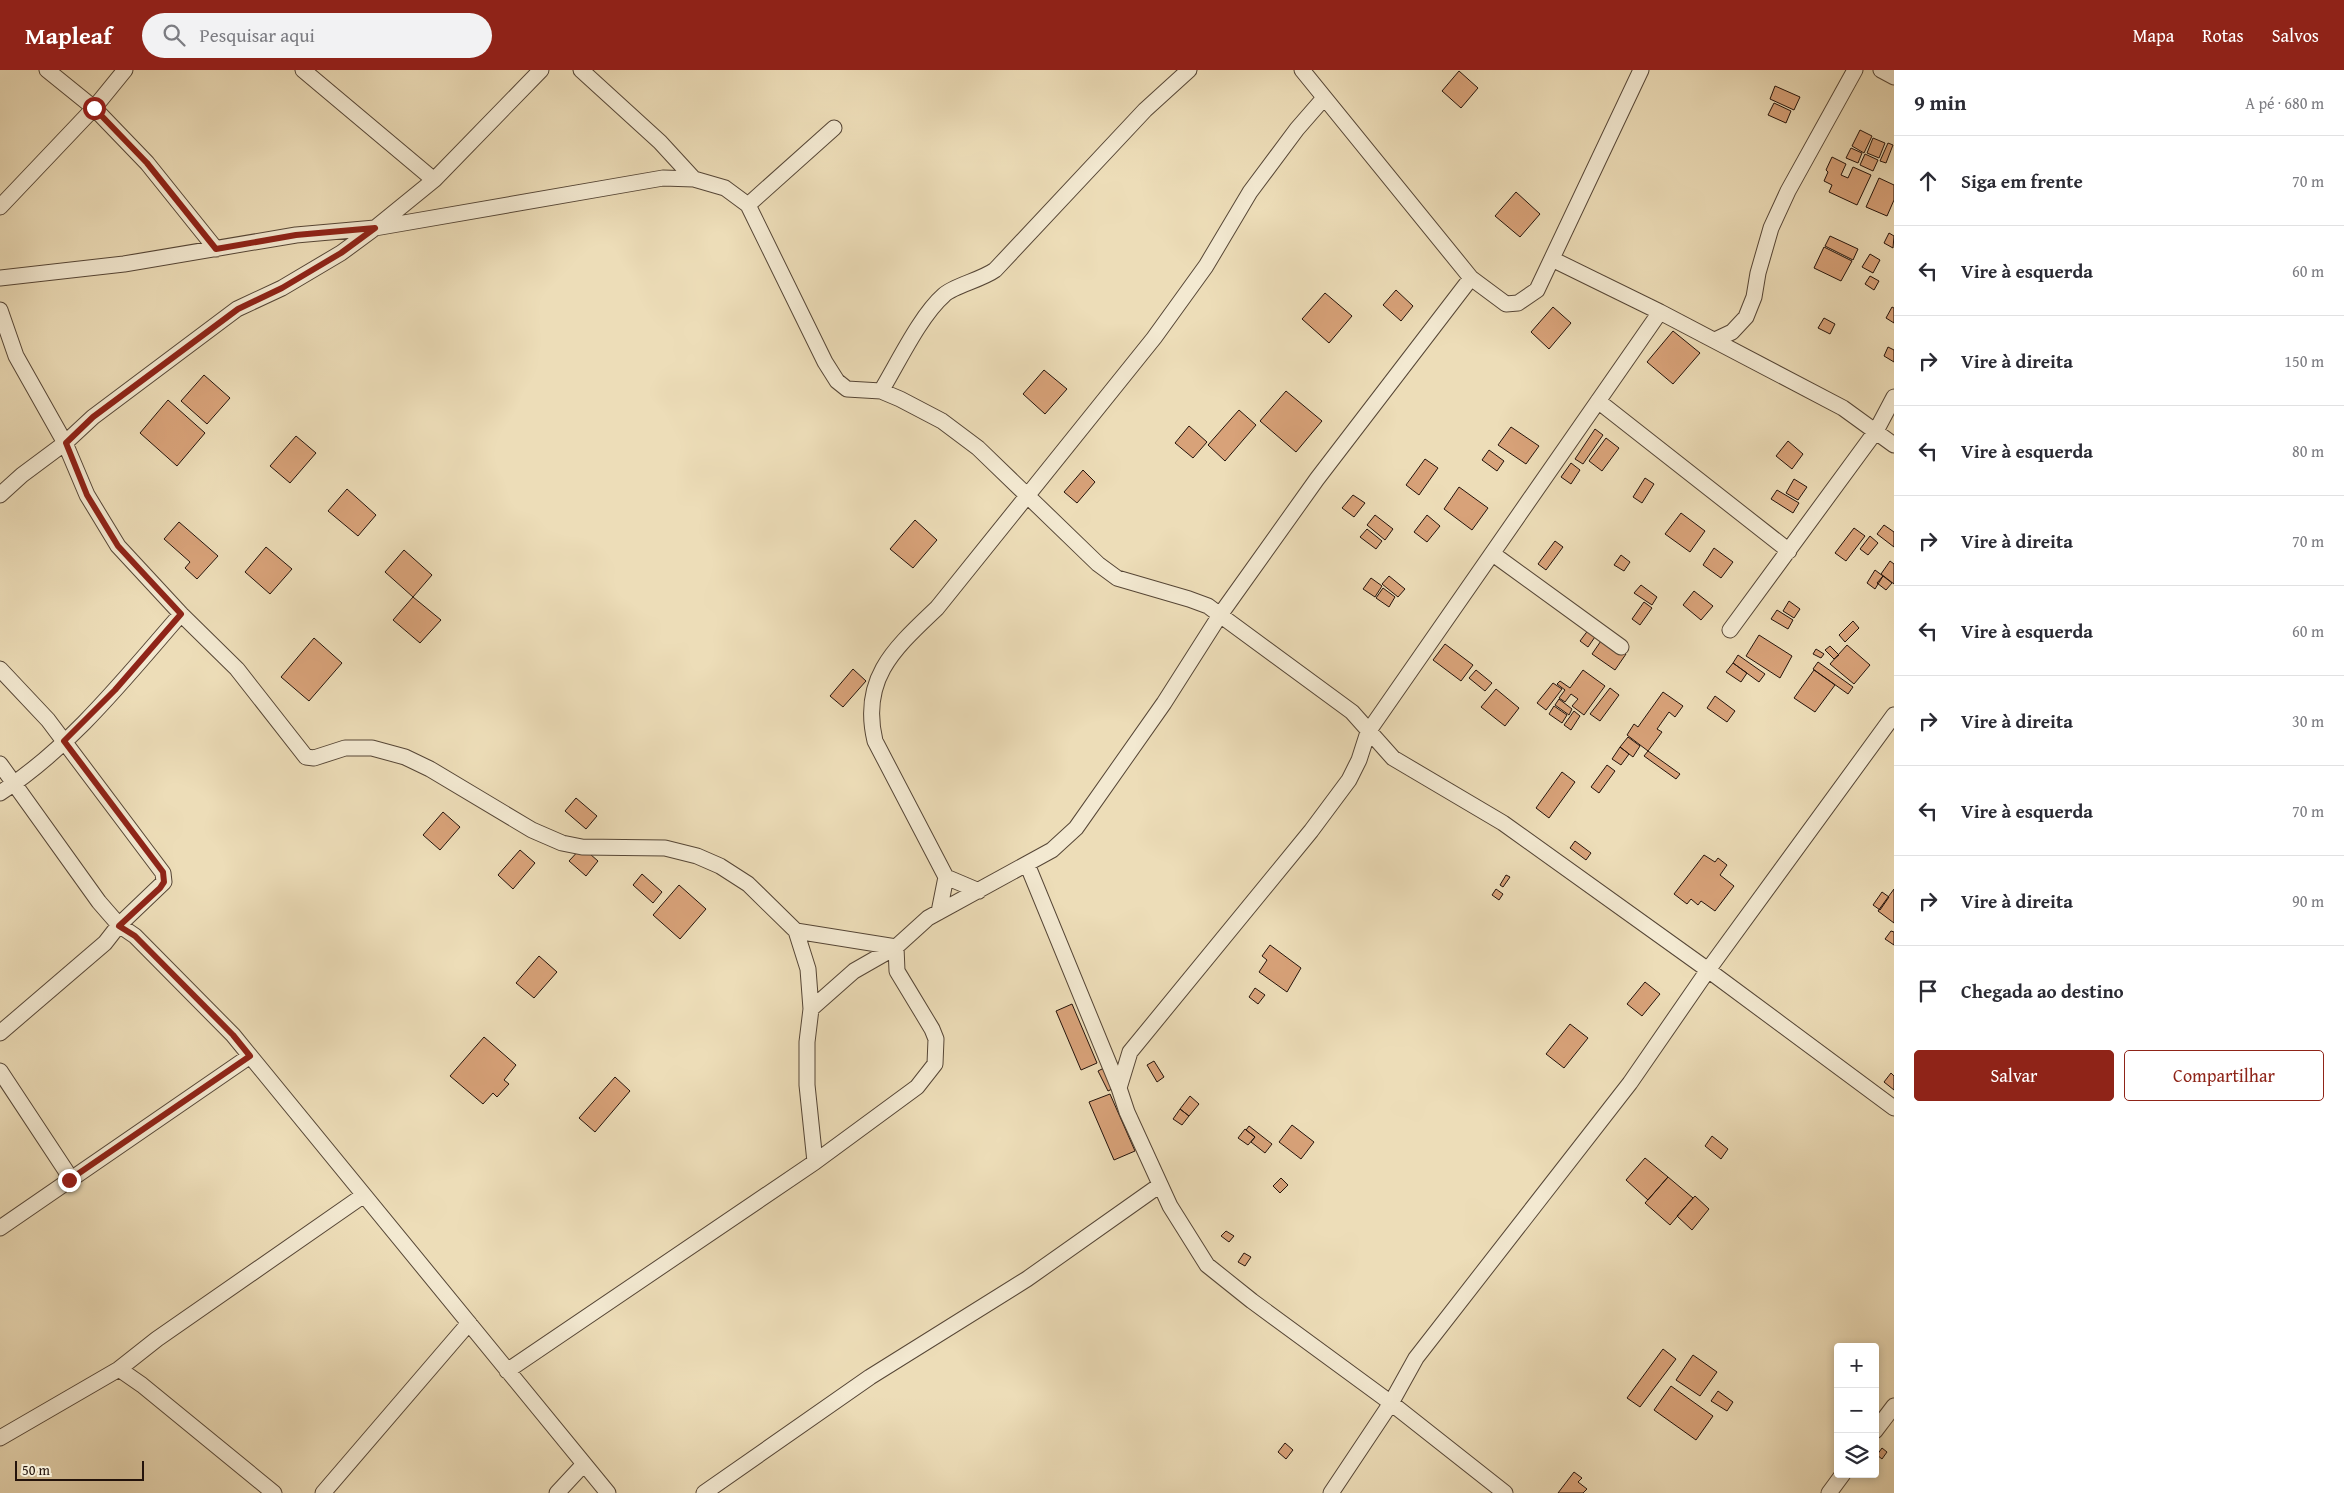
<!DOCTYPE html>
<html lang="pt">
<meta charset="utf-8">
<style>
:root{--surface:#fff;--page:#f2f2f3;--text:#2b2b33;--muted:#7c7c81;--line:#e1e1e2;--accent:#8f2418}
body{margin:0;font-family:"Gentium Book Plus",serif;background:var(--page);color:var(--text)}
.controls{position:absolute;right:15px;bottom:15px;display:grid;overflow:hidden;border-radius:5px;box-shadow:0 2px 8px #0003}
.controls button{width:45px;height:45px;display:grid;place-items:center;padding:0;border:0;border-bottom:1px solid var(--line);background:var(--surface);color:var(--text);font:25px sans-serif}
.scale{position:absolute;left:15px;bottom:12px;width:129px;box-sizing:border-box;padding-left:5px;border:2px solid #24130b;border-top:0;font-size:14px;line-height:18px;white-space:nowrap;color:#24130b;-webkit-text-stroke:4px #f3e9d1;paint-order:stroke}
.stop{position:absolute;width:15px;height:15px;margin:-11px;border:4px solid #8f2418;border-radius:50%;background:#fff}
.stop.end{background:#8f2418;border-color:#fff;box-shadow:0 1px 5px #0008}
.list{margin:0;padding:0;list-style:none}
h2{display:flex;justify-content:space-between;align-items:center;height:65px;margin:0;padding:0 20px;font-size:21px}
h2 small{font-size:16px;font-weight:400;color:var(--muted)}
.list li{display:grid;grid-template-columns:32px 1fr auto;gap:15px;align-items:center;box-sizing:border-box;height:90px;padding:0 20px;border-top:1px solid var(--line)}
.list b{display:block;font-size:19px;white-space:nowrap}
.list em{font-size:16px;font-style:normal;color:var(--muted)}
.actions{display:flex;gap:10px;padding:15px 20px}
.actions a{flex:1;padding:11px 0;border:1px solid var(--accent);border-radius:5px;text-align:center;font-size:18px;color:var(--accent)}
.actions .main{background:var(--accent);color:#fff}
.icon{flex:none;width:28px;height:28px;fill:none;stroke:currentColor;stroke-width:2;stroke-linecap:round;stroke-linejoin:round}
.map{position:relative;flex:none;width:1894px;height:1423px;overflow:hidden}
header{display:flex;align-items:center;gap:30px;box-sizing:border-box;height:70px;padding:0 25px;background:var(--accent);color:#fff}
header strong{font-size:24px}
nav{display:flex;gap:28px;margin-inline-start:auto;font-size:18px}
.search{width:350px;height:45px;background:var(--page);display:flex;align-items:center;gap:12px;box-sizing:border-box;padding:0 18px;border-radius:28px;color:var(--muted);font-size:19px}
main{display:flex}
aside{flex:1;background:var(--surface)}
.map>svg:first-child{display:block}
.building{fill:#d8a279;stroke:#24130b}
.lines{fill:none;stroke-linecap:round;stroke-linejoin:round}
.minor-casing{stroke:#564636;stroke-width:17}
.minor{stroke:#f3e9d1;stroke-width:15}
.route{stroke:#8f2418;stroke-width:6}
</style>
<header>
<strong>Mapleaf</strong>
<div class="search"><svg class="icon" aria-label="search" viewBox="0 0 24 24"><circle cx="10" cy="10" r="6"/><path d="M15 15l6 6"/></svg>Pesquisar aqui</div>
<nav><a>Mapa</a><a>Rotas</a><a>Salvos</a></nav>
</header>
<main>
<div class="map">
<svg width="1894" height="1423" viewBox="0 0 1894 1423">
<rect width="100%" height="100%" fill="#edddb8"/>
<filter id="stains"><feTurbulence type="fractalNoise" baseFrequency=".004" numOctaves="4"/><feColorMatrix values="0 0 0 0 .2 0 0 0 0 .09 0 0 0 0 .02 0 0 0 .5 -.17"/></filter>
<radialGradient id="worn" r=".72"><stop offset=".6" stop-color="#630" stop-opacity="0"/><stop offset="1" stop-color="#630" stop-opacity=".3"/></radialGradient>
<path class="building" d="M1459 1 1478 18 1461 38 1442 21Z
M1775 16 1800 27 1794 40 1770 29Z
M1774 33 1791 41 1786 53 1768 45Z
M1860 60 1872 66 1864 83 1852 76Z
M1873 68 1885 73 1879 88 1867 83Z
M1888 73 1893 75 1886 93 1880 91Z
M1851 78 1862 83 1858 93 1846 88Z
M1865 84 1878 90 1873 101 1860 95Z
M1832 87 1846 94 1841 105 1848 108 1853 97 1871 105 1857 135 1829 122 1832 115 1824 111 1828 102 1826 100Z
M1879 108 1894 115V130L1887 146 1866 137Z
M1516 122 1540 144 1520 167 1495 146Z
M1889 163 1894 166 1893 178 1884 173Z
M1830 166 1858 179 1853 190 1825 176Z
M1824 177 1852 191 1841 211 1814 198Z
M1870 184 1880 190 1873 203 1862 197Z
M1870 206 1879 211 1874 220 1865 214Z
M1396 220 1413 236 1401 251 1383 235Z
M1325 223 1352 246 1329 273 1302 249Z
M1553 237 1571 253 1549 279 1531 262Z
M1892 237 1894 238V253L1886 248Z
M1824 248 1835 254 1830 264 1818 258Z
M1673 261 1700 283 1673 314 1647 292Z
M1888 277 1894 280V292L1884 286Z
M1044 300 1067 319 1045 344 1023 324Z
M204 305 230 328 207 354 181 331Z
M1286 321 1322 351 1296 382 1260 351Z
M168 330 205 363 177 396 140 363Z
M1239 340 1256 355 1225 391 1208 375Z
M1189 356 1207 372 1193 388 1175 373Z
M1511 357 1539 376 1526 394 1498 375Z
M1595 359 1603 365 1583 394 1575 389Z
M296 366 316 383 290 413 270 396Z
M1606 368 1619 378 1602 401 1589 391Z
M1788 371 1803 384 1792 399 1776 386Z
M1489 380 1504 391 1497 401 1482 390Z
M1425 389 1438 398 1419 425 1406 415Z
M1571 393 1580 400 1571 414 1561 407Z
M1083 400 1095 412 1077 433 1064 422Z
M1645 408 1654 414 1642 433 1633 427Z
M1794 409 1807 417 1798 430 1786 423Z
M1459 417 1488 438 1472 460 1444 439Z
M347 419 376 445 358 466 328 441Z
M1777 420 1799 433 1793 443 1771 429Z
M1353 425 1365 433 1354 447 1342 438Z
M1681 443 1705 461 1690 482 1665 464Z
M1375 445 1393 459 1385 470 1367 455Z
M1427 445 1440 456 1427 472 1414 462Z
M915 450 937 470 913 498 890 479Z
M179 452 218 486 197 509 185 498 190 492 164 469Z
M1884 455 1894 462V477L1877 464Z
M1854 458 1865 466 1846 491 1835 483Z
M1367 459 1382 471 1376 479 1360 467Z
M1870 466 1878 473 1868 485 1860 479Z
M1555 471 1563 477 1546 500 1538 494Z
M266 477 292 499 270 524 245 502Z
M1714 478 1733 492 1721 508 1703 495Z
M404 480 432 505 413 527 385 502Z
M1621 485 1630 492 1624 501 1614 495Z
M1890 491 1894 494V514L1881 504Z
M1875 500 1883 506 1875 519 1867 513Z
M1389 506 1405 519 1398 527 1382 514Z
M1883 506 1892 513 1886 520 1877 513Z
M1371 508 1382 516 1375 527 1363 519Z
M1641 515 1657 527 1652 535 1634 523Z
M1383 518 1395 527 1389 537 1376 528Z
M1694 521 1713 536 1701 550 1683 535Z
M413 527 441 550 420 573 393 550Z
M1789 531 1800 539 1794 548 1783 541Z
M1644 532 1652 538 1640 555 1632 549Z
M1777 540 1793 550 1788 559 1771 549Z
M1853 551 1859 558 1845 572 1839 565Z
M1589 559 1597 564 1588 577 1580 571Z
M1759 565 1792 586 1780 608 1746 586Z
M314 568 342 593 309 631 281 607Z
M1603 568 1626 584 1615 600 1592 584Z
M1445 574 1473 595 1461 611 1433 590Z
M1847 575 1870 595 1854 614 1830 594Z
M1830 576 1839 585 1834 589 1825 580Z
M1816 579 1824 584 1821 588 1813 584Z
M1738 585 1765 604 1759 612 1733 593Z
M1818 592 1853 617 1848 624 1813 599Z
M1733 593 1747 603 1741 612 1726 602Z
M853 599 866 611 843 637 830 626Z
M1476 600 1492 613 1485 621 1469 608Z
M1583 600 1605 616 1584 645 1572 636 1578 629 1571 624 1565 632 1559 628 1565 620 1557 614 1560 611 1570 618Z
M1814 600 1835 615 1815 642 1794 628Z
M1553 613 1562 619 1546 640 1537 633Z
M1610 618 1619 625 1600 651 1590 644Z
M1496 619 1519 638 1505 656 1481 637Z
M1663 622 1683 636 1675 647 1669 642 1657 659 1662 662 1648 681 1627 665 1634 654 1638 657Z
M1715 626 1735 641 1727 652 1707 638Z
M1559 629 1572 639 1569 645 1555 635Z
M1554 636 1567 645 1562 653 1549 644Z
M1574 641 1580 646 1571 660 1564 655Z
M1628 667 1640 676 1633 687 1620 677Z
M1620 677 1629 684 1621 695 1612 689Z
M1648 681 1680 704 1676 709 1644 686Z
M1607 695 1615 701 1599 723 1591 717Z
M1562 702 1575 712 1549 748 1536 738Z
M576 728 597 746 586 759 565 741Z
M443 742 460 757 440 780 423 765Z
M1575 771 1591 783 1586 790 1570 778Z
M582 777 598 791 586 806 569 791Z
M520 780 535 793 513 819 498 805Z
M1704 785 1715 792 1718 788 1727 795 1720 805 1734 816 1715 841 1701 831 1698 835 1691 829 1687 834 1674 824Z
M642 804 662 822 653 833 633 815Z
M1506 805 1510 807 1503 817 1500 815Z
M679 815 706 839 680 869 653 845Z
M1496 819 1503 824 1499 830 1492 825Z
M1894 819V853L1878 841Z
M1882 822 1889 827 1880 840 1873 835Z
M1891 861 1894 862V875L1885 869Z
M1270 875 1301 898 1287 922 1259 902 1267 890 1262 886Z
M539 886 557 902 534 928 516 913Z
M1645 912 1660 924 1642 946 1627 934Z
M1255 918 1265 925 1258 934 1249 927Z
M1072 934 1097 993 1081 1000 1056 941Z
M1570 954 1588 968 1564 998 1546 984Z
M484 967 516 995 504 1010 509 1014 497 1027 493 1023 483 1034 450 1006Z
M1154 991 1164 1007 1157 1012 1147 995Z
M1106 997 1116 1017 1108 1021 1098 1001Z
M1891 1003 1894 1006V1020L1884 1012Z
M615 1007 630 1021 595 1062 579 1048Z
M1110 1024 1135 1081 1114 1090 1089 1032Z
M1190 1026 1199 1034 1189 1046 1180 1039Z
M1180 1039 1189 1046 1182 1055 1173 1049Z
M1292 1055 1314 1072 1301 1089 1279 1072Z
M1249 1056 1272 1074 1265 1083 1251 1072 1255 1067 1246 1060Z
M1245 1059 1255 1067 1248 1075 1238 1068Z
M1712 1066 1728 1079 1721 1089 1705 1076Z
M1645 1088 1668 1107 1648 1130 1626 1110Z
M1668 1107 1693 1128 1670 1155 1645 1133Z
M1281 1108 1288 1115 1280 1123 1273 1116Z
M1695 1126 1709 1139 1692 1160 1677 1146Z
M1226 1161 1234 1166 1229 1172 1221 1166Z
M1244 1183 1251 1187 1245 1196 1238 1192Z
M1663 1279 1676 1289 1640 1337 1627 1328Z
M1693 1285 1717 1302 1700 1326 1676 1310Z
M1671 1316 1713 1346 1696 1370 1654 1340Z
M1718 1321 1733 1332 1727 1341 1711 1331Z
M1285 1373 1293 1380 1286 1389 1278 1382Z
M1882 1378 1887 1382 1882 1389 1877 1385Z
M1574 1402 1582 1408 1578 1412 1587 1419 1583 1423H1558Z"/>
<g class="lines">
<g class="minor-casing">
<path id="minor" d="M47 0 94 38 147 93 216 179
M303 0 434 110
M581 0 660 72 694 109 725 118 748 135 825 292 837 311 847 319 881 321 900 329 942 351 978 378 1098 494 1117 508 1189 529 1208 536 1220 545 1352 642 1393 688 1503 753 1708 900 1894 1038
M1302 0 1471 208 1506 234 1518 233 1537 220 1641 0
M1881 0 1894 7
M748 135 834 58
M0 137 94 38 125 0
M1552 189 1660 242 1843 338 1894 375
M0 208 124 194 296 165 375 158 663 108 694 109
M0 240 16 286 65 373 87 425 118 476 181 544 237 599 306 687 314 688 345 678H372L405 687 430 699 532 760 562 773 582 777 665 778 697 786 720 796 748 814 796 861 808 899 811 939 807 972V1015L815 1092
M1715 270 1732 262 1746 247 1754 227 1758 203 1771 158 1788 121 1855 0
M881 321C898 293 920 246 944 225 953 216 981 210 995 200L1145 40 1189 0
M1598 331 1789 481
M0 425 22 405 65 373 93 347 237 239 282 218 341 183 375 158 434 110 541 0
M1493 484 1621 577
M1730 560 1876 361 1894 327
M0 599 48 650 163 803 164 812 119 855 105 873 0 963
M0 694 99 832 119 855 135 866 233 965 608 1423
M0 723C71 677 126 607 181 544
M1027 794 1119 1018
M946 807 979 821
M939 842 946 807 875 671C860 608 895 578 937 538L1154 268 1206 196 1250 122 1297 59 1324 28
M796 861 896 877
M811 939 854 901 896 877 928 848 1052 780 1076 758 1164 633 1220 545 1317 409 1471 208
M0 1001 66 1101 69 1110
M0 1158 250 986
M507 1301 815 1092 917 1017 935 994 936 969 932 959 897 901 896 877
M1875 1361 1894 1336
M0 1368 119 1299
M274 1423 142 1315 119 1299 157 1269 364 1125
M323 1423 469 1253
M557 1423 584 1394
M704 1423 870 1307 1027 1209 1160 1115
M1331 1423 1391 1333 1416 1288 1630 1013 1708 900 1894 645
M1505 1423 1391 1333 1252 1231 1207 1195 1170 1136 1127 1042 1119 1018 1130 982 1311 761 1349 710 1359 690 1368 662 1660 242
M1829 1423 1843 1404"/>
</g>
<use href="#minor" class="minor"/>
</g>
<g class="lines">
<path class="route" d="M69 1110 250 986 233 965 135 866 119 856 160 818 164 812 163 802 64 671 115 620 181 544 118 476 87 425 66 373 93 347 238 239 282 218 341 183 375 158 296 165 216 179 147 93 94 38"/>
</g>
<rect width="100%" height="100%" filter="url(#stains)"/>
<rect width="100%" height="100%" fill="url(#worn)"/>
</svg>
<div class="controls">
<button>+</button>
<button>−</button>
<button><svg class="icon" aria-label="layers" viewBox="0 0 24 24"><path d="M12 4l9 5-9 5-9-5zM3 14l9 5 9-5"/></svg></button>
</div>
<div class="scale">50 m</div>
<div class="stop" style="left:94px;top:38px"></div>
<div class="stop end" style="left:69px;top:1110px"></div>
</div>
<aside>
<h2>9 min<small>A pé · 680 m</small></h2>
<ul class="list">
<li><svg class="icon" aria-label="ahead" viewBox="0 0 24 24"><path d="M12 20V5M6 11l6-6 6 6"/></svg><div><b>Siga em frente</b></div><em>70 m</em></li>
<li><svg class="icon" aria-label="left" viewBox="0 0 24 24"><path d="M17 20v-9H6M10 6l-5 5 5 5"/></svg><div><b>Vire à esquerda</b></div><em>60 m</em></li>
<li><svg class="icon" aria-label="right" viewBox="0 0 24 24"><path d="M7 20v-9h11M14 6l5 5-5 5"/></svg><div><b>Vire à direita</b></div><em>150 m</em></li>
<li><svg class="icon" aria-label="left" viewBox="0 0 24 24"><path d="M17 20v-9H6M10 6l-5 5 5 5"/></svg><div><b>Vire à esquerda</b></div><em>80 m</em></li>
<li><svg class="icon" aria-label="right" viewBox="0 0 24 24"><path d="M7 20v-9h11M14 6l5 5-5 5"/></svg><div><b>Vire à direita</b></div><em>70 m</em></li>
<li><svg class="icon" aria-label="left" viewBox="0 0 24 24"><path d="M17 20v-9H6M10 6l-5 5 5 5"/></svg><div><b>Vire à esquerda</b></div><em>60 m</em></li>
<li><svg class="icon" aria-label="right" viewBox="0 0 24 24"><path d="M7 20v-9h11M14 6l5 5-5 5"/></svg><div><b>Vire à direita</b></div><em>30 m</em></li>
<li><svg class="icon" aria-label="left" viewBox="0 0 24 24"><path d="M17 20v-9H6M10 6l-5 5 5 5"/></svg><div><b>Vire à esquerda</b></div><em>70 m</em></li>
<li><svg class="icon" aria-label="right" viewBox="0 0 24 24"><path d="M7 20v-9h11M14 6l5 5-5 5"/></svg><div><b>Vire à direita</b></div><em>90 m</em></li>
<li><svg class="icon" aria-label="arrive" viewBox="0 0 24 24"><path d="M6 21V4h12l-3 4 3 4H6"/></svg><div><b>Chegada ao destino</b></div></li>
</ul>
<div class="actions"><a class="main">Salvar</a><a>Compartilhar</a></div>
</aside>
</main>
